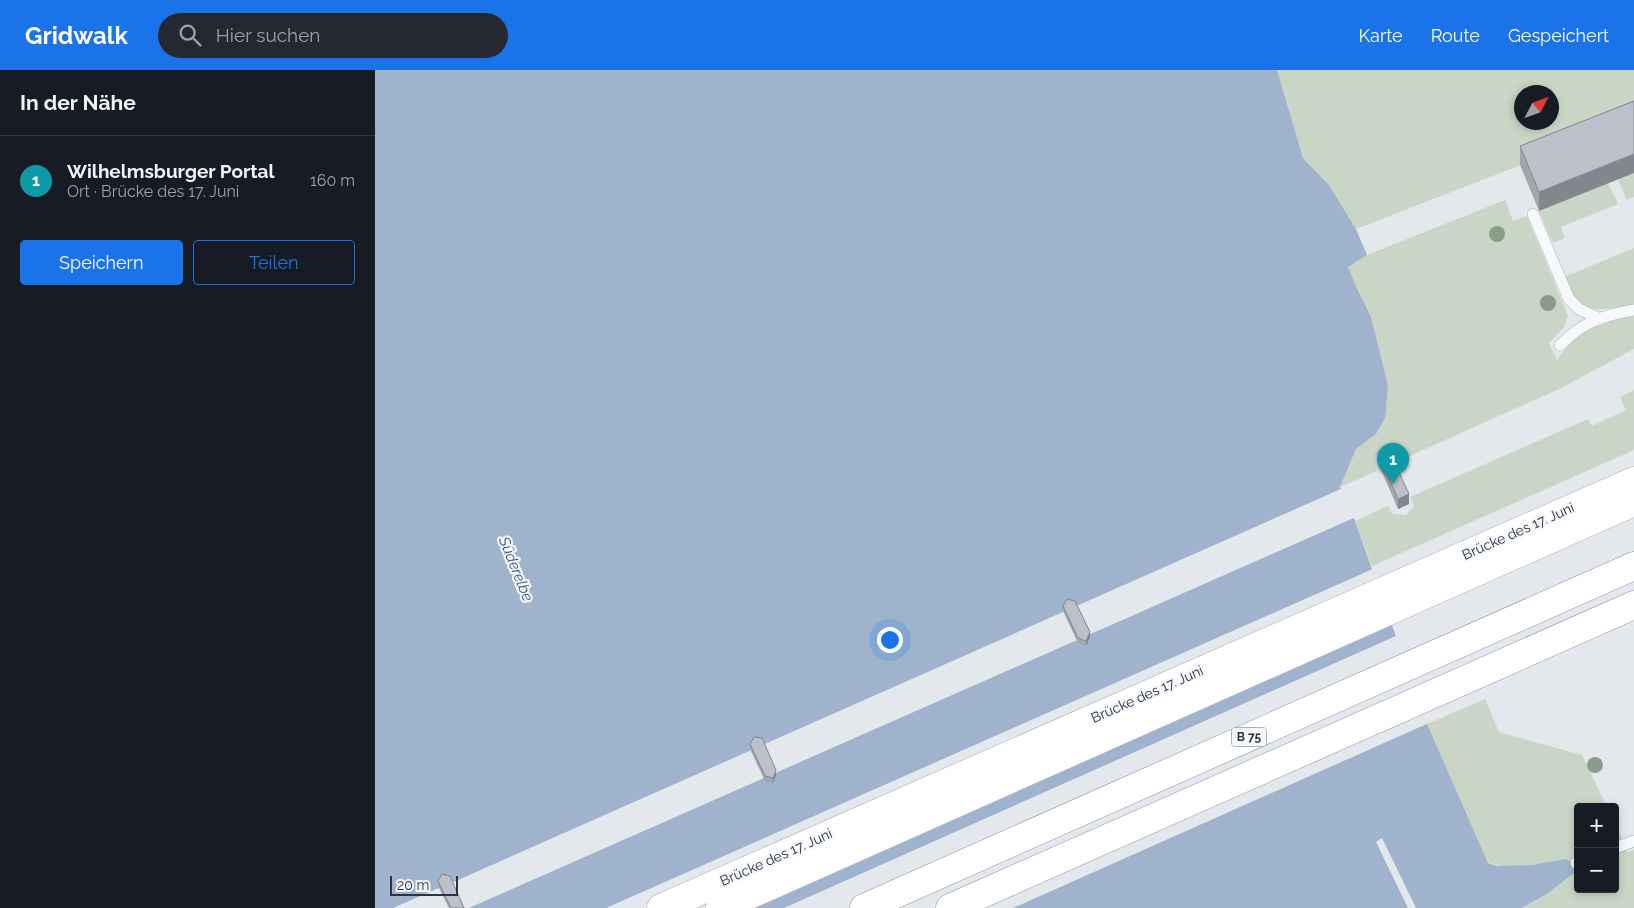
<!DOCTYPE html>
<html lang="de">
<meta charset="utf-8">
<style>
:root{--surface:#171b24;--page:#242831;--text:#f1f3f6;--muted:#9ea1a6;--line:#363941;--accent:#1a73e8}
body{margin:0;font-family:Raleway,sans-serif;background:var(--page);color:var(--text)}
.controls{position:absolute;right:15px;bottom:15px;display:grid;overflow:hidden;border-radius:5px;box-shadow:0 2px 8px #0003}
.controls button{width:45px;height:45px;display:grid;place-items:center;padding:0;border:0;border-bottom:1px solid var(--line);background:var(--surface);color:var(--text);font:25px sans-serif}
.compass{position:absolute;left:1139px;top:15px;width:45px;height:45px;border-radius:50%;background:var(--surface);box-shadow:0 2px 8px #0003;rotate:49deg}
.scale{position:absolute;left:15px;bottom:12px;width:68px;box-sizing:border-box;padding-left:5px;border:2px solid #2b3445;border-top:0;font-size:14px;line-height:18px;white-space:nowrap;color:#2b3445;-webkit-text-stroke:4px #f4f6f9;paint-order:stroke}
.you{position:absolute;left:514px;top:569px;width:18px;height:18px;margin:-12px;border:4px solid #fff;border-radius:50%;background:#1a73e8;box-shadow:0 0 0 8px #1a73e833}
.badge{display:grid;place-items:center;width:32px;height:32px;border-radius:50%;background:var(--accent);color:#fff;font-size:16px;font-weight:700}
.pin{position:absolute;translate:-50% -41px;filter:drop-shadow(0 1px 2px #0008)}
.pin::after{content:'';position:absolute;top:26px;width:18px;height:15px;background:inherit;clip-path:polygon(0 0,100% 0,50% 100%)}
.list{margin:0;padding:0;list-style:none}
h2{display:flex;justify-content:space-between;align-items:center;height:65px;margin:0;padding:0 20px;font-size:21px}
h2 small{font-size:16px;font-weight:400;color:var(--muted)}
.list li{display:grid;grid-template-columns:32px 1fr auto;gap:15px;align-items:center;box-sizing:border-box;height:90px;padding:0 20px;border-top:1px solid var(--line)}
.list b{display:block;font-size:19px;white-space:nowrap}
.list p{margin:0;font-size:16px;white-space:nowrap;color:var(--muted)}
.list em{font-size:16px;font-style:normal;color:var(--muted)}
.actions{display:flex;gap:10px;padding:15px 20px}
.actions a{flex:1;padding:11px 0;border:1px solid var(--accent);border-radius:5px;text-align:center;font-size:18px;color:var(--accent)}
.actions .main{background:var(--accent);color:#fff}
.icon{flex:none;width:28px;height:28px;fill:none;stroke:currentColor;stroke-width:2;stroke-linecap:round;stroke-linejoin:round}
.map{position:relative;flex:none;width:1259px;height:838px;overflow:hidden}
header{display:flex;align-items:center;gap:30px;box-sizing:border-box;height:70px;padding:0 25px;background:var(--accent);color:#fff}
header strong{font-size:24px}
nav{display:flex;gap:28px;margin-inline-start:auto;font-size:18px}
.search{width:350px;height:45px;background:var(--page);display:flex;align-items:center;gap:12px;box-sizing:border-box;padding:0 18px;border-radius:28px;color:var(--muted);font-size:19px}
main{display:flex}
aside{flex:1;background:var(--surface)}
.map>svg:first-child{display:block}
.green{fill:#c9d6c5;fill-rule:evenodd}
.water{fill:#9fb4cc}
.pier{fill:#e4e7ec}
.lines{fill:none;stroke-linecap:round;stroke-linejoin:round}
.service-casing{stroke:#a9aeb7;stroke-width:12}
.secondary-casing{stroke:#a9aeb7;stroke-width:29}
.trunk-casing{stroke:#8b94a3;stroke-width:29}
.service{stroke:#f7f8fa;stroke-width:11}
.secondary{stroke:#fff;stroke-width:28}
.trunk{stroke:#fff;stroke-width:28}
.tree{fill:#899d89}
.wall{fill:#a1a5ae}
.shaded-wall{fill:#83868d}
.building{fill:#bbc0ca;stroke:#83868d}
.labels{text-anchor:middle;stroke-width:4.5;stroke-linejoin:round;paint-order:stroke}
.shield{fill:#f4f6f9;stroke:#676e7b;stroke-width:1}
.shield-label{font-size:12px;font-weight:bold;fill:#2b3445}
.street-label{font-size:14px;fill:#2b3445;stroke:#f4f6f9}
.water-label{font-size:15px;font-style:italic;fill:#34527a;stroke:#f4f6f9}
</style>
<header>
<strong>Gridwalk</strong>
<div class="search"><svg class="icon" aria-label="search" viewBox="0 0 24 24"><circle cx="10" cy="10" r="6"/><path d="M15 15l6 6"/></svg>Hier suchen</div>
<nav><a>Karte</a><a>Route</a><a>Gespeichert</a></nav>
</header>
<main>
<aside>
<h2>In der Nähe<small></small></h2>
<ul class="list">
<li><span class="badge" style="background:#0f9aa8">1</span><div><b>Wilhelmsburger Portal</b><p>Ort · Brücke des 17. Juni</p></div><em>160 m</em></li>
</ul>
<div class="actions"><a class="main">Speichern</a><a>Teilen</a></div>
</aside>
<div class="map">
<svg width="1259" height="838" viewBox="0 0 1259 838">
<rect width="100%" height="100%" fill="#e4e7ec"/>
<path class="green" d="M902 0H1259V51L981 159 954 115 928 88ZM1146 22H1176V52H1146Z
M1259 103V127L1252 130 1243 109Z
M1233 113 1243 134 1186 157 1190 168 1178 173 1164 141Z
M1130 130 1138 151 1152 146 1193 246 1189 257 1174 273 1182 290C1200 262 1227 252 1259 246V279L1184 319 1019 393 1014 383 1006 381C998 387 999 392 1002 401L965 417 981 379 1001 364 1013 316 1006 289 973 197 992 185Z
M1259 178V234C1221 241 1208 247 1187 208Z
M1259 320V380L997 496 980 451 1013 436 1018 444 1031 445 1039 436 1035 427 1213 349 1217 356 1251 340 1245 327Z
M1110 629 1124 662 1207 685 1232 737H1203V798L1190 789C1171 792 1123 805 1109 788L1052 654Z
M1240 754 1253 782 1259 780V838H1146L1172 824 1203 800V819H1240Z"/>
<path class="water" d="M0 0H902L928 88 954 115 981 159 992 185 973 197 982 219 996 247 1013 316 1010 348 1001 364 981 379 965 417 980 451 1052 654 1113 793 1122 796 1157 795 1190 789 1201 793 1203 800 1172 824 1146 838H0Z"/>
<path class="pier" d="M968 418 981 447 94 838H85L74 814Z
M1000 498 1019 554 378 838H231Z
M1023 565 1054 653 638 838H409Z
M1007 768 1041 838H1033L1001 772Z
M66 817 76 838H18Z"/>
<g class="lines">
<g class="service-casing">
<path id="service" d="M1158 144 1194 229 1204 239 1223 248
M1185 275C1209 251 1227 246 1259 240
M1240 778 1259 771
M1201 793H1203"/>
</g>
<g class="secondary-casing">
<path id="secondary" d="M286 838 1259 411
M345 838 1259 432"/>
</g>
<g class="trunk-casing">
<path id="trunk" d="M489 838 1259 496
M575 838 1259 535"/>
</g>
<use href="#service" class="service"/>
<use href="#secondary" class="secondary"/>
<use href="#trunk" class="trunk"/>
</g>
<g class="tree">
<circle cx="1122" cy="164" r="8"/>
<circle cx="1173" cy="233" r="8"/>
<circle cx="1220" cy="695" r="8"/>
</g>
<path class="wall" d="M1259 31 1164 141 1145 95V76Z
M1003 383 1034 434 1023 439 1003 393Z
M688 536 715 567 711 576 703 573 688 541Z
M375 674 401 705 398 714 390 711 375 679Z
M63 811 90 838H74L63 816Z"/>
<path class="shaded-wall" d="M1259 84V103L1164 141V122Z
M1034 424V434L1023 439V429Z
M715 562V567L711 576V571Z
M401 700V705L398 714V708Z"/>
<path class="building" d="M1259 31V84L1164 122 1145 76Z
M1013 378 1034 424 1023 429 1003 383Z
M692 529 700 531 715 562 711 571 703 568 688 536Z
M379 667 387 668 401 700 398 708 390 706 375 674Z
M67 804 75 806 89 838H76L63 811Z"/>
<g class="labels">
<rect class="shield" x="856.5" y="657.5" width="35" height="19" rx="4"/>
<g class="shield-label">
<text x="874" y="671">B 75</text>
</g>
<g class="street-label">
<text transform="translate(1143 461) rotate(-24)" y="5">Brücke des 17. Juni</text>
<text transform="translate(772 624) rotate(-24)" y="5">Brücke des 17. Juni</text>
<text transform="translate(401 787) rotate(-24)" y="5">Brücke des 17. Juni</text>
</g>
<g class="water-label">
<text transform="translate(141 499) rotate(68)" y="5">Süderelbe</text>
</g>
</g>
</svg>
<div class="controls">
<button>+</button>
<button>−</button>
</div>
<svg class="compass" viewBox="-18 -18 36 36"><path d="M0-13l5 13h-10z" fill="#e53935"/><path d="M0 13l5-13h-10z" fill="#9ea1a6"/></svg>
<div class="scale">20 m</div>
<div class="you"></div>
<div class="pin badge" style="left:1018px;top:414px;background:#0f9aa8">1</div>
</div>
</main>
